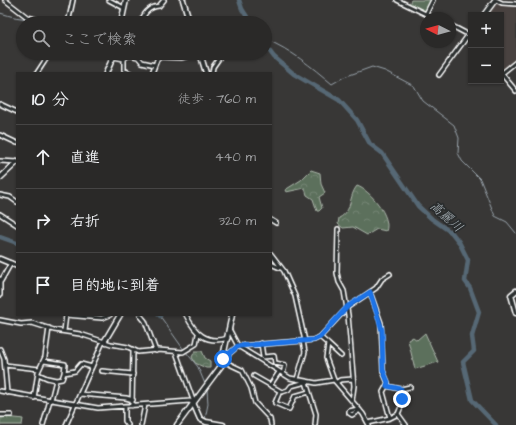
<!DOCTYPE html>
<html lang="ja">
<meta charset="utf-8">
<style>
:root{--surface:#2a2928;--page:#323130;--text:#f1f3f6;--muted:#a5a6a8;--line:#464545}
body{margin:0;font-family:"Architects Daughter","Klee One",sans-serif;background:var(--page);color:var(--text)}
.controls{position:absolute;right:12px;top:12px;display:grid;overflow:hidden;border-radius:0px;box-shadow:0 1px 3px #0004}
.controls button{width:36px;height:36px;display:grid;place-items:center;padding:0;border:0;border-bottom:1px solid var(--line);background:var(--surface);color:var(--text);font:20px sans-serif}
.compass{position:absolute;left:420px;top:12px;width:36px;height:36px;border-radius:50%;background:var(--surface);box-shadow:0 1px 3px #0004;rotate:276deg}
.stop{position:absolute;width:12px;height:12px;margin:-9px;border:3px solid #1a73e8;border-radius:50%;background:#fff}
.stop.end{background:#1a73e8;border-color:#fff;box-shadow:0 1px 4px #0008}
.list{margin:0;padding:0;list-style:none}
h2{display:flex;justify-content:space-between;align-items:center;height:52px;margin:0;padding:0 16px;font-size:17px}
h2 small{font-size:13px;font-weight:400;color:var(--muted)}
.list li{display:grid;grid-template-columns:26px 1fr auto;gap:12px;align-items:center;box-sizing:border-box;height:64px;padding:0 16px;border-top:1px solid var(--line)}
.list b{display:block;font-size:15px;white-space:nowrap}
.list em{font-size:13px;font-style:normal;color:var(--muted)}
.icon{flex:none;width:22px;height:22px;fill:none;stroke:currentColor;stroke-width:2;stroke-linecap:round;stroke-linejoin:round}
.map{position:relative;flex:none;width:516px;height:425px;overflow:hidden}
.search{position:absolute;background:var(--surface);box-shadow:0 1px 3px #0004;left:16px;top:16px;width:256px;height:44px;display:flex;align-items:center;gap:10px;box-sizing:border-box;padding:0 14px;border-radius:22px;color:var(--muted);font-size:15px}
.panel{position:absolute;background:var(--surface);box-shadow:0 1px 3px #0004;left:16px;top:72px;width:256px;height:244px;border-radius:0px}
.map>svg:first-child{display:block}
.built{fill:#48433f}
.forest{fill:url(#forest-crowns);stroke:#aeb8ad}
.park{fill:#5c705b;stroke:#aeb8ad}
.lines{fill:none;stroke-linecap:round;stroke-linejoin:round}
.stream{stroke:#9aa4ac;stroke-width:1}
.river{stroke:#576874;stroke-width:4.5}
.street-casing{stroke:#fff;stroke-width:6}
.secondary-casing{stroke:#fff;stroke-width:7}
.street{stroke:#2a2d2e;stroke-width:3}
.secondary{stroke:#2a2d2e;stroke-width:4}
.route{stroke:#1a73e8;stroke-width:5}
.labels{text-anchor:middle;stroke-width:3.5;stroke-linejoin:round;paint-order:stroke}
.water-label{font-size:13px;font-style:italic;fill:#abb4ba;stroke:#2a2d2e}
</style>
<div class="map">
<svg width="516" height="425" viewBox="0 0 516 425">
<defs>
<pattern id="forest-crowns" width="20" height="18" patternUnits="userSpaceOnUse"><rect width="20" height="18" fill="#5c705b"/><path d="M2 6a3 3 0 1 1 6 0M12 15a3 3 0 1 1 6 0" fill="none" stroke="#748574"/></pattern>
</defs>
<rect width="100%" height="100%" fill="#383736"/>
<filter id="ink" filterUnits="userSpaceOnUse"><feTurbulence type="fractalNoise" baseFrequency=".025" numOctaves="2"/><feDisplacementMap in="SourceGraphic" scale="8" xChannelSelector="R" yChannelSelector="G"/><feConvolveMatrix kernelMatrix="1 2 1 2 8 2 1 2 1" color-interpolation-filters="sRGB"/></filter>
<g filter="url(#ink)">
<path class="built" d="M495 3 503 6 516 7V60L502 72 501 15H486Z"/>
<path class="forest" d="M311 170 320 173 321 184 325 193 319 197 322 208 319 211H317L313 199 307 195 305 188 286 192 285 190 301 180Z
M357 186C370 190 392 217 386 231L377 229 367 235 353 227 343 228 338 224 339 218C353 211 348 197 357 186Z
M195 351H202L205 358 210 361V368H206L195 363 192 357Z
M6 417C12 418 18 418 23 419L22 425H0V418Z"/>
<path class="park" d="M411 0H431L426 12 409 4Z
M425 333 438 362 415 369 408 340 413 337 417 340Z"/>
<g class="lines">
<path class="stream" d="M495 2 507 5
M0 13 14 17 28 19
M265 39C290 49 312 67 332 84L344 77 372 67 385 71 414 86 423 101 454 125 459 138 458 153 462 161 480 179 495 216 507 222 516 233
M181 57 192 53
M160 316 184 350
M186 352 198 367 205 384
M205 419 208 404 207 389"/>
<path class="river" d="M239 0 242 9 251 23
M265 45 274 57 294 74 339 100 357 120 370 144 382 153 418 206 432 219 452 233 459 242 468 260 465 281 470 288 479 312 472 336 474 351 463 362 472 400 496 425
M0 237 17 243
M159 315 160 316"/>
<g class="street-casing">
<path id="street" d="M5 0 27 17 54 23
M109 0 124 8
M397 0 434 18
M496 0 502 3 516 4
M426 14 433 0
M68 23 73 0
M140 23C144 14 148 7 159 6L164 0
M450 25 471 36
M149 53 158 57 181 58 200 53 222 54 213 67 212 73
M114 57 124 59 129 55 138 57 142 62 155 65
M124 59V70L130 73
M37 73 50 53
M152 73 158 57
M501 73 516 91
M501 74 516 62
M439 75 469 34
M0 104 17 112
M0 135 17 143
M0 161 17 162
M0 195 10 197 17 202
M0 214 17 225
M271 220 276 223
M338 229 337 273 339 282 344 291 348 315 354 386 352 401
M271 254 284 271 295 296 305 341
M271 264 280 268
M0 279V295
M1 281 11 263
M370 292 381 323 383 371 388 383 383 392 390 418
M140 315 145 321 156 351
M186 315C195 333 206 345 228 338
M0 320 21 324 32 323 54 330 80 334 111 344 128 347 138 352 158 350 183 352 196 344 198 334
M229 329 238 346 314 340 320 337 348 307 376 288 382 279 390 274
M64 331 66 315 102 318 110 315
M320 337 328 344 326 358 334 380
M261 343 263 357 274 356 275 363 285 365 283 374
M328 344 341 356
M0 349 4 359 7 393
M176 352 193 400
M223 359 238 346 290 378 316 383 334 380 363 414 369 425
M44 361 65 364 64 373
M223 361 242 370 251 388 255 403 270 419 271 425
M5 365 39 369
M102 371 133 374
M38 374 47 378 56 380
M254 376 282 392 288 390 291 386 306 382
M297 379 305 352 303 341
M306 382 316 414 315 425
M337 382 340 380 353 379
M271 384 279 372
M387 386 401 389 410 387
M0 391 98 408 190 401 194 404
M280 391 275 403 289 409 295 396 309 392
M80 394 126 398 133 400
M34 398 38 372 45 357 49 328
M51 400 56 380 62 379 64 373 75 371 81 364 92 367
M132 406 133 351
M125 407V421L128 425
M358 409 349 411V413L352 415 360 410
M398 414 403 402 400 394 401 389
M0 415H11
M368 423 390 418 398 414 406 425
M43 425 50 400
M66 425 103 342
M141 425 145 405"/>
</g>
<g class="secondary-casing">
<path id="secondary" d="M183 0 190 23
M484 15 495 0
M121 23 126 0
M469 34 471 32
M200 53 206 73
M106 73 115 53
M0 178 17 162
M0 259 17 266
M516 291 511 295 516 313
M104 342 120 315
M194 405 200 419 206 422 223 425
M177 425 221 366 232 315"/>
</g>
<use href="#street" class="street"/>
<use href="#secondary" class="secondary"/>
</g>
</g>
<g class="lines" filter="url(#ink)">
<path class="route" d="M223 359 238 346 314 340 320 337 348 306 370 292 382 330 383 370 388 382 387 386 401 389 400 394 402 399"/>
</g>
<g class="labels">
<g class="water-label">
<text transform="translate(447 216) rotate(42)" y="5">高麗川</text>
</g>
</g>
</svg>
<div class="controls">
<button>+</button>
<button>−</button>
</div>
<svg class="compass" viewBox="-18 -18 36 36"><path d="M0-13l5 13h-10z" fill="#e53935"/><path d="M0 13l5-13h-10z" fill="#a5a6a8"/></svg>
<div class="stop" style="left:223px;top:359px"></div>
<div class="stop end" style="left:402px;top:399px"></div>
<div class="search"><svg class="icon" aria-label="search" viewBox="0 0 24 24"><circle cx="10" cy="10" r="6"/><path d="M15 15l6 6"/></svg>ここで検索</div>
<section class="panel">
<h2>10 分<small>徒歩 · 760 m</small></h2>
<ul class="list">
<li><svg class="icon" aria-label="ahead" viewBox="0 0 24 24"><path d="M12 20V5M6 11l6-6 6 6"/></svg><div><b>直進</b></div><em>440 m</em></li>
<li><svg class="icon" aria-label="right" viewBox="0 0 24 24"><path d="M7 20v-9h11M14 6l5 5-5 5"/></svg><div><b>右折</b></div><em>320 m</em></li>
<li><svg class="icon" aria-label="arrive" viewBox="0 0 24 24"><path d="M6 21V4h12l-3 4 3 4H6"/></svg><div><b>目的地に到着</b></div></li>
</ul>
</section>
</div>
